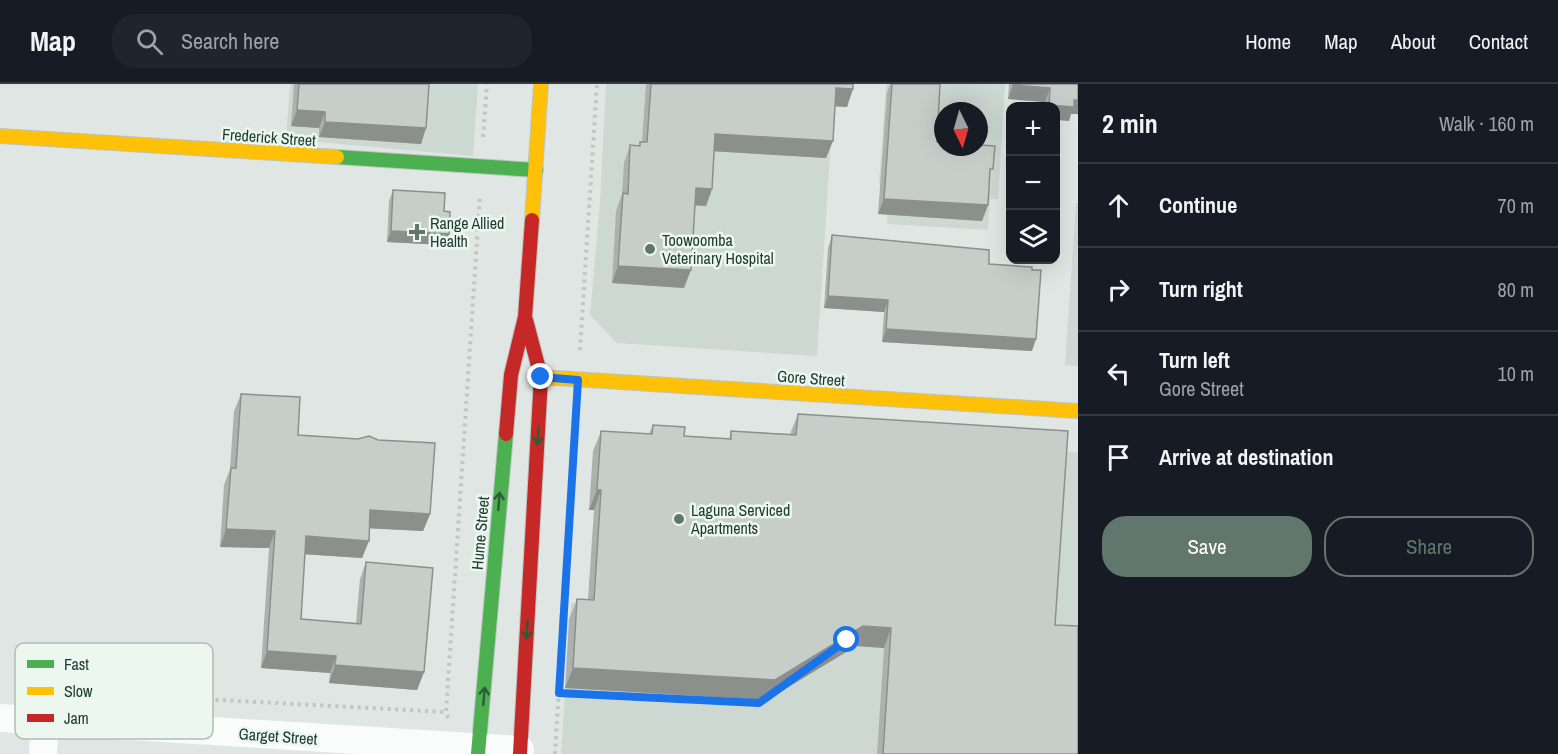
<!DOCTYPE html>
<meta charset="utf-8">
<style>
:root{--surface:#171b24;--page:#20242c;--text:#f1f3f6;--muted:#9ea1a6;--line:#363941;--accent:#61766d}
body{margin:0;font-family:"Archivo Narrow",sans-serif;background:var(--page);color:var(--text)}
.controls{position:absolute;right:18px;top:18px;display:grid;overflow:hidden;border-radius:12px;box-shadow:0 6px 24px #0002}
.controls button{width:54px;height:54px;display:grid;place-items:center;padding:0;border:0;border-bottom:2px solid var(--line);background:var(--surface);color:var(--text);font:30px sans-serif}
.compass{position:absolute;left:934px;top:18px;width:54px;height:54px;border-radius:50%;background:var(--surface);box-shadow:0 6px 24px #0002;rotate:175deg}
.stop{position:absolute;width:18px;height:18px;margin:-14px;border:4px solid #1a73e8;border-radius:50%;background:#fff}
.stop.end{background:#1a73e8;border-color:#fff;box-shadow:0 2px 6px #0008}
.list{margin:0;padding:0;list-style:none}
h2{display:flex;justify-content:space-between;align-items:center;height:78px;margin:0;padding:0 24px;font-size:26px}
h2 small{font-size:20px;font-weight:400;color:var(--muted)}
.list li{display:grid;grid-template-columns:39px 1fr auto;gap:18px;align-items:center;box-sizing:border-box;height:84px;padding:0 24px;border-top:2px solid var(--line)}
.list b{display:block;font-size:22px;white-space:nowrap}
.list p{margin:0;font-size:20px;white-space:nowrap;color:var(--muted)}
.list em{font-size:20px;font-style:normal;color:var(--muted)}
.actions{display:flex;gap:12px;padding:18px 24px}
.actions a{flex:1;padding:14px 0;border:2px solid var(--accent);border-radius:24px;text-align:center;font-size:21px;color:var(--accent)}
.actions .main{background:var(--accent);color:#fff}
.icon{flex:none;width:33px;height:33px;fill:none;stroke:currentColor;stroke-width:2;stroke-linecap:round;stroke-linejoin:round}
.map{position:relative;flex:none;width:1078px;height:670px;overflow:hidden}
header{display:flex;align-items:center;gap:36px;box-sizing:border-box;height:84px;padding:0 30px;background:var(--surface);border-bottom:2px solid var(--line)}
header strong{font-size:28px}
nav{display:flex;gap:33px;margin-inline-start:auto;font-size:21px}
.search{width:420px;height:54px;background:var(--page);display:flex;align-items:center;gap:15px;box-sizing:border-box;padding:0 21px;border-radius:24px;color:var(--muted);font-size:22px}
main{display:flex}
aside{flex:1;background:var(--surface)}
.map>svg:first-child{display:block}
.built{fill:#cdd8d2;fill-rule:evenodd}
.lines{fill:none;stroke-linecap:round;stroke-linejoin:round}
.fast-casing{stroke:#bbc6c1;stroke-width:16}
.slow-casing{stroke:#bbc6c1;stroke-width:16}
.jam-casing{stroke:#bbc6c1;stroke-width:16}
.path{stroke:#bdc8c3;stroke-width:4;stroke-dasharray:3 4.5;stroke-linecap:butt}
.street{stroke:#fafbfb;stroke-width:28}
.fast{stroke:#4caf50;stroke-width:14}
.slow{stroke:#ffc107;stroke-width:14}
.jam{stroke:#c62828;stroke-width:14}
.wall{fill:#abb1ae}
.shaded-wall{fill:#8b908d}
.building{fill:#c7ceca;stroke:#8b908d;stroke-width:1.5}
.oneway{stroke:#2a5d38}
.route{stroke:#1a73e8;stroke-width:8}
.poi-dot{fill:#61766d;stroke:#ecf7f0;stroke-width:2}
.labels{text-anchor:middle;stroke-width:5;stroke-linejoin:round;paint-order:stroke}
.street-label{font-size:16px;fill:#1c3a2e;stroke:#ecf7f0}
.poi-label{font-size:16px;fill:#1c3a2e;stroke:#ecf7f0;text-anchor:start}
.key{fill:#ecf7f0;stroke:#aebeb6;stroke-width:1.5}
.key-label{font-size:16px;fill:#1c3a2e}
</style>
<header>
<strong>Map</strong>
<div class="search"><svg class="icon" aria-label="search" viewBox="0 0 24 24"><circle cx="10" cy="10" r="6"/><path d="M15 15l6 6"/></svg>Search here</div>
<nav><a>Home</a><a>Map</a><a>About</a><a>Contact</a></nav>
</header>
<main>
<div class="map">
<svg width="1078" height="670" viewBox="0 0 1078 670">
<rect width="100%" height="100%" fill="#e0e6e3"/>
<path class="built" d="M290 0H478L473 72 286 55Z
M606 0H805L833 24 817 272 617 259 590 231 600 118Z
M886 0H1005L998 115H990L988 146 887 140 890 102 879 101ZM943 27H979V63H943Z
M1076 119H1078V282L1065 281Z
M774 349 1078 368V670H561L571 519 762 530Z"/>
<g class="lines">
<g class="fast-casing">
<path id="fast" d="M337 73 536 86
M478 670 506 350"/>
</g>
<g class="slow-casing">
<path id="slow" d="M0 52 337 73
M532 136 541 0
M541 293 1078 327"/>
</g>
<g class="jam-casing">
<path id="jam" d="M506 350 511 291 525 233 532 136
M520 670 541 293 526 236"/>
</g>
<path class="path" d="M483 53 487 0
M580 266 597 0
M559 609 759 619 766 614
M163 613 446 628
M448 634 446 628 480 111
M555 670 576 324"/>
<path class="street" d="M0 634 520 666
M43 670 45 636"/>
<use href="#fast" class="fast"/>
<use href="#slow" class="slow"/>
<use href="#jam" class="jam"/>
</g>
<path class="wall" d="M294 0H429L426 44 421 60 319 53V44L291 42Z
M646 0H853L847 23 835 22 826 74 714 67 712 105 706 122 695 121 684 204 612 199 616 127 622 110 624 79 630 61 639 62 640 58H642Z
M890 0H940L937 58 989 95 988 121 982 137 878 130 887 8Z
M1009 0H1078L1069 37 1056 22H1045V18L1008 15Z
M393 106 444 127 449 150 445 161 387 158 389 117Z
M832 151 989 180 1032 267 882 258 884 228 824 224 828 164Z
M241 310 298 351 430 430 423 447 369 444 362 474 305 470 301 535 356 539 360 495 366 478 424 588 417 606 329 599 330 589 261 584 269 464 220 463 224 401 230 385 234 327Z
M798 330 1055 541 1078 670H877L884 564 856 562 767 616 565 604 569 535 577 515H588L594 426H589L593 367 601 347 649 350 653 341 684 352 729 355 731 347 790 350Z"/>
<path class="shaded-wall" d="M1013 1 1050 4 1045 18 1008 15Z
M836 4 853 5 847 23 830 22Z
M1074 16H1078V30H1071L1069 37 1056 36V22H1049V21Z
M297 26 325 28 319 44 291 42Z
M325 38 426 44 421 60 319 53Z
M715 50 833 57 826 74 709 67Z
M696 104 712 105 706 122 689 121Z
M884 115 988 121 982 137 878 130Z
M391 147 449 150 445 161 387 158Z
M618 182 691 186 684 204 612 199Z
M828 212 888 216 884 228 824 224Z
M886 245 1036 255 1032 267 882 258Z
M597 406H601L594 426H589Z
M370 426 430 430 423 447 363 444Z
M226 445 275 447 269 464 220 463Z
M306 452 369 457 362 474 300 470Z
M863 542 891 544 884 564 856 562 767 616 565 604 573 584Z
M267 567 336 572 330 589 261 584Z
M335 581 424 588 417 606 329 599Z"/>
<path class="building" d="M299 0H429L426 44 325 38V28L297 26Z
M651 0H853V5L836 4 833 57 715 50 712 105 696 104 691 186 618 182 623 109 628 110 630 61 640 62V58H647Z
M892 0H940L937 58 943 59V63H979V61L995 62 993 85H990L988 121 884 115Z
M1013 0H1078V16H1074V23L1049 21 1050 4 1013 1Z
M393 106 445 109 444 127 450 128 449 150 391 147Z
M832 151 989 166V180L1032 183V186H1041L1036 255 886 245 888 216 828 212Z
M241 310 300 313 298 351 358 355 369 352 378 356 435 359 430 430 370 426 369 457 306 452 301 535 361 540 366 478 433 484 424 588 335 581 336 572 267 567 275 447 226 445 231 384H236Z
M798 330 1068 347 1055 541 1078 542V670H883L891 544 863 542 775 596 573 584 577 515 594 516 601 406H597L601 347 652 350 653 341 685 343 684 352 731 355V347L796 351Z"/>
<defs><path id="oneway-shaft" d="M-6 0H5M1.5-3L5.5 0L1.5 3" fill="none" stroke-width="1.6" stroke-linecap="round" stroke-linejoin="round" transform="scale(1.5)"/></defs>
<g class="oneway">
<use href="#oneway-shaft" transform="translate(538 352) rotate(93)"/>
<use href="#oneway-shaft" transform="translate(499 417) rotate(-85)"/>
<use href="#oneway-shaft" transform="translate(527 546) rotate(94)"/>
<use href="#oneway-shaft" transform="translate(484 612) rotate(-85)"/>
</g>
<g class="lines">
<path class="route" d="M541 293 578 296 559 609 759 619 847 556"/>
</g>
<g class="poi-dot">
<path d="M414 139h6v6h6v6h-6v6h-6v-6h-6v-6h6z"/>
<circle cx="650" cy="165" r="6"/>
<circle cx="679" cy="435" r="6"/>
</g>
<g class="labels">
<g class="street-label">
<text transform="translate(269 53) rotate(4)" y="6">Frederick Street</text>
<text transform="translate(811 294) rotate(4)" y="6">Gore Street</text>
<text transform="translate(480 449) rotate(-85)" y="6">Hume Street</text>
<text transform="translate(278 652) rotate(4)" y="6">Garget Street</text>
</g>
<g class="poi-label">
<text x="430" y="145">Range Allied<tspan x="430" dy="18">Health</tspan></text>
<text x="662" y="162">Toowoomba<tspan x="662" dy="18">Veterinary Hospital</tspan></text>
<text x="691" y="432">Laguna Serviced<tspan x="691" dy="18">Apartments</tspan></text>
</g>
</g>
<rect x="15" y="559" width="198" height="96" rx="9" class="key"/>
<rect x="27" y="576" width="27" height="8" fill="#4caf50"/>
<rect x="27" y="603" width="27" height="8" fill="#ffc107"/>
<rect x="27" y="630" width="27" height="8" fill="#c62828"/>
<g class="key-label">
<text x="64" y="586">Fast</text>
<text x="64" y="613">Slow</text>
<text x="64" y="640">Jam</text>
</g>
</svg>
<div class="controls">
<button>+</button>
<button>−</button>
<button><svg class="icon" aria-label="layers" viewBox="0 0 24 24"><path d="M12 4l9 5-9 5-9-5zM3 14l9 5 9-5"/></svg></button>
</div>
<svg class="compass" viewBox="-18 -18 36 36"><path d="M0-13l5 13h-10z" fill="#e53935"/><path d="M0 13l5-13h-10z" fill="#9ea1a6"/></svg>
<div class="stop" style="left:847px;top:556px"></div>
<div class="stop end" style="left:541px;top:293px"></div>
</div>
<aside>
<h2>2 min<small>Walk · 160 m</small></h2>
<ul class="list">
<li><svg class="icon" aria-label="ahead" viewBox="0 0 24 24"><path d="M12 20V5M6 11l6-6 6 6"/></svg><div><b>Continue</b></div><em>70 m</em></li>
<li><svg class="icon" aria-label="right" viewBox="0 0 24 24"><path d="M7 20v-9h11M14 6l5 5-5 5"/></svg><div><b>Turn right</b></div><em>80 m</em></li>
<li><svg class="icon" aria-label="left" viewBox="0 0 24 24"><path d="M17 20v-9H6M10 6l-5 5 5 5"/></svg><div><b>Turn left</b><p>Gore Street</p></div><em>10 m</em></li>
<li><svg class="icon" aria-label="arrive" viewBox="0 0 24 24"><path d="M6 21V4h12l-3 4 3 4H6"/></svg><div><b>Arrive at destination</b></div></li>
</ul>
<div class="actions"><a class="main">Save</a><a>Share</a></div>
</aside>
</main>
